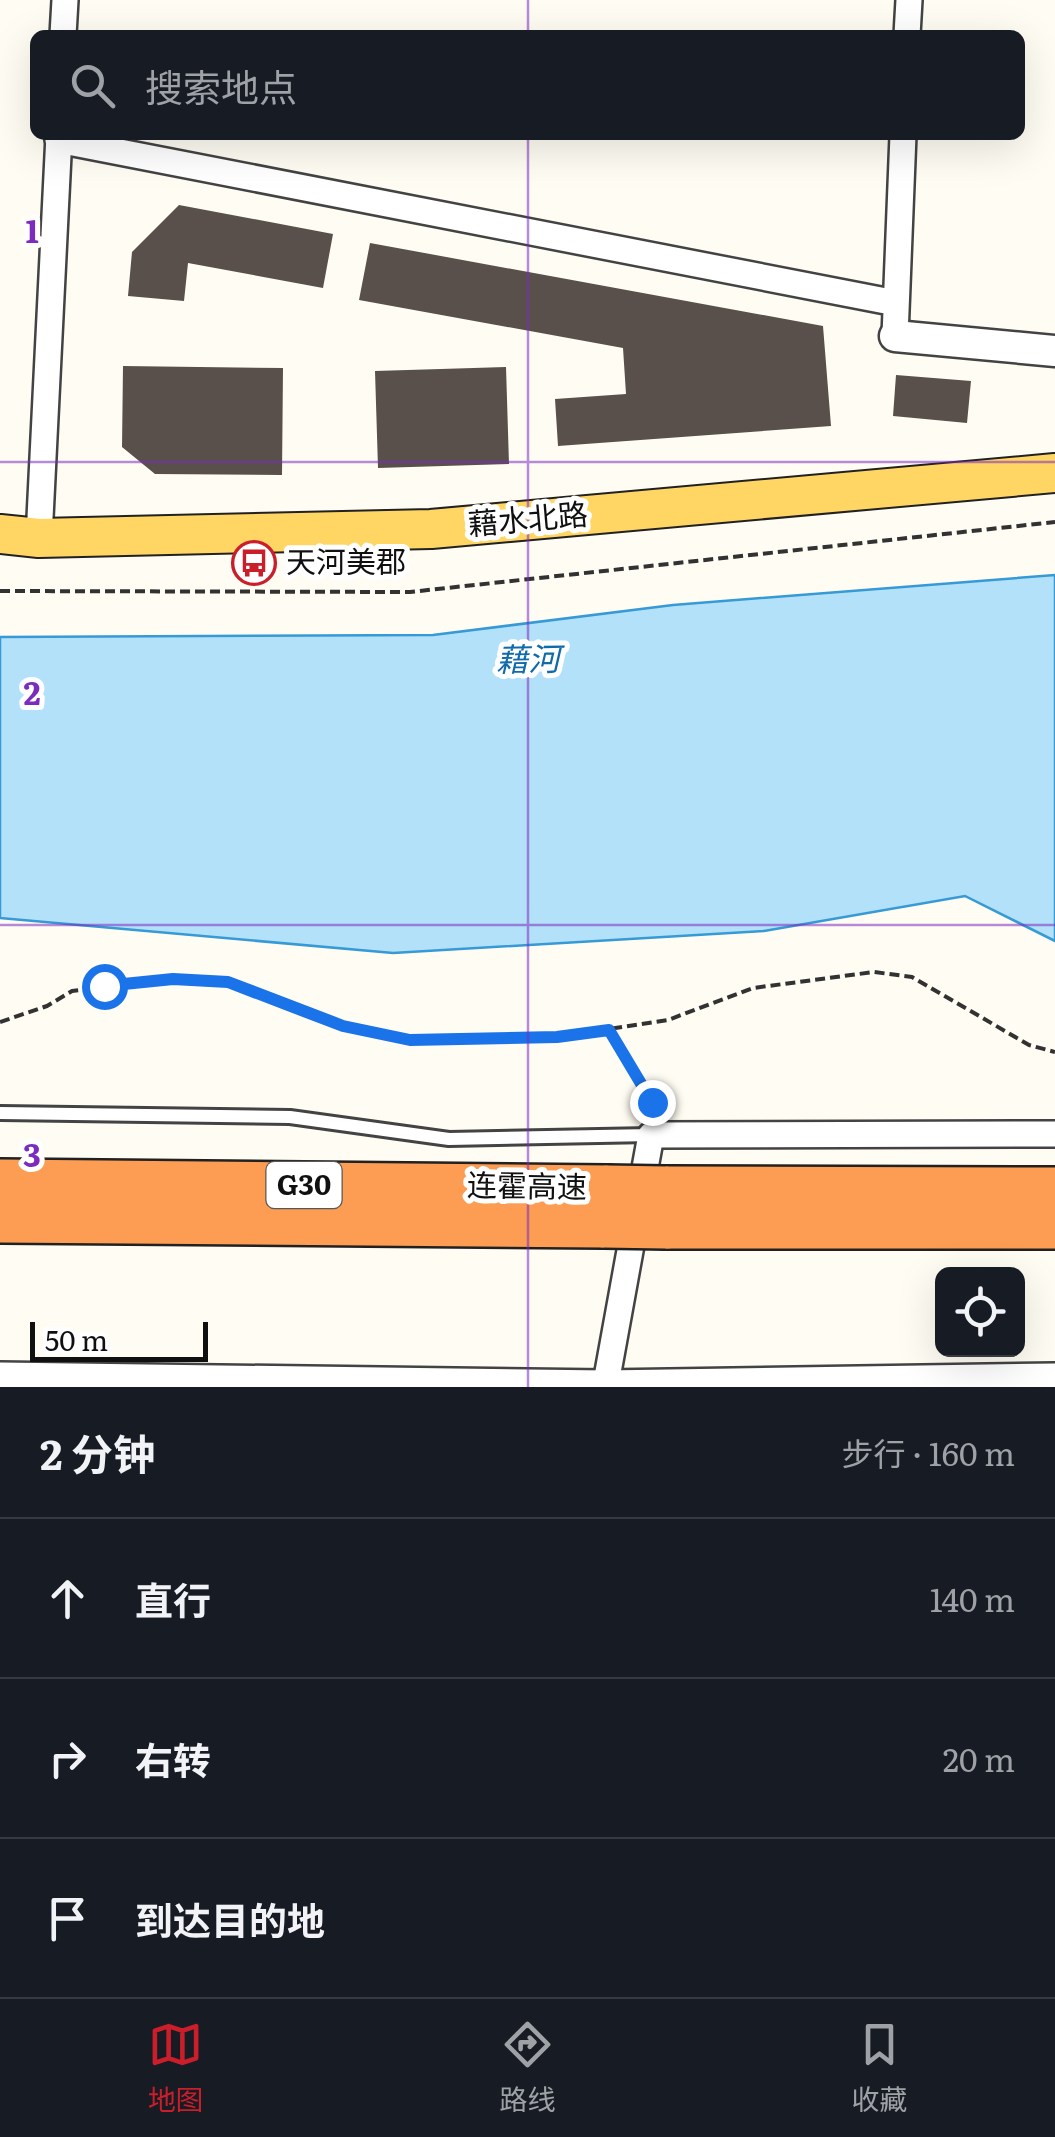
<!DOCTYPE html>
<html lang="zh">
<meta charset="utf-8">
<style>
:root{--surface:#171b24;--page:#20242c;--text:#f1f3f6;--muted:#9ea1a6;--line:#363941;--accent:#ca1e2a}
body{margin:0;font-family:Literata,"Noto Sans SC",serif;background:var(--page);color:var(--text)}
.controls{position:absolute;right:30px;bottom:30px;display:grid;overflow:hidden;border-radius:15px;box-shadow:0 10px 40px #0002}
.controls button{width:90px;height:90px;display:grid;place-items:center;padding:0;border:0;border-bottom:2px solid var(--line);background:var(--surface);color:var(--text);font:50px sans-serif}
.scale{position:absolute;left:30px;bottom:25px;width:178px;box-sizing:border-box;padding-left:10px;border:5px solid #101010;border-top:0;font-size:28px;line-height:35px;white-space:nowrap;color:#101010;-webkit-text-stroke:8px #fff;paint-order:stroke}
.stop{position:absolute;width:30px;height:30px;margin:-22px;border:8px solid #1a73e8;border-radius:50%;background:#fff}
.stop.end{background:#1a73e8;border-color:#fff;box-shadow:0 2px 10px #0008}
.list{margin:0;padding:0;list-style:none}
h2{display:flex;justify-content:space-between;align-items:center;height:130px;margin:0;padding:0 40px;font-size:42px}
h2 small{font-size:32px;font-weight:400;color:var(--muted)}
.list li{display:grid;grid-template-columns:65px 1fr auto;gap:30px;align-items:center;box-sizing:border-box;height:160px;padding:0 40px;border-top:2px solid var(--line)}
.list b{display:block;font-size:38px;white-space:nowrap}
.list em{font-size:32px;font-style:normal;color:var(--muted)}
.icon{flex:none;width:55px;height:55px;fill:none;stroke:currentColor;stroke-width:2;stroke-linecap:round;stroke-linejoin:round}
.map{position:relative;flex:none;width:1055px;height:1387px;overflow:hidden}
.search{position:absolute;background:var(--surface);box-shadow:0 10px 40px #0002;left:30px;right:30px;top:30px;height:110px;display:flex;align-items:center;gap:25px;box-sizing:border-box;padding:0 35px;border-radius:15px;color:var(--muted);font-size:38px}
.sheet{height:610px;background:var(--surface)}
nav{display:flex;justify-content:space-around;align-items:center;box-sizing:border-box;height:140px;border-top:2px solid var(--line);background:var(--surface);font-size:28px;color:var(--muted)}
nav a{display:grid;justify-items:center;gap:5px}
nav .on{color:var(--accent)}
.map>svg:first-child{display:block}
.water{fill:#b4e1fa;stroke:#369ad6;stroke-width:2.5}
.building{fill:#59504b}
.lines{fill:none;stroke-linecap:round;stroke-linejoin:round}
.service-casing{stroke:#434343;stroke-width:18}
.minor-casing{stroke:#434343;stroke-width:30}
.tertiary-casing{stroke:#434343;stroke-width:35}
.primary-casing{stroke:#212121;stroke-width:42}
.motorway-casing{stroke:#212121;stroke-width:50}
.path{stroke:#323232;stroke-width:4;stroke-dasharray:10 5;stroke-linecap:butt}
.service{stroke:#fff;stroke-width:12}
.minor{stroke:#fff;stroke-width:25}
.tertiary{stroke:#fff;stroke-width:30}
.primary{stroke:#ffd563;stroke-width:38}
.motorway{stroke:#fc9d53;stroke-width:45}
.motorway-bridge-casing{stroke:#212121;stroke-width:50;stroke-linecap:butt}
.motorway-bridge{stroke:#fc9d53;stroke-width:45}
.route{stroke:#1a73e8;stroke-width:12}
.grid{fill:none;stroke:#7b2cbf;stroke-width:2.5;stroke-opacity:0.55}
.labels{text-anchor:middle;stroke-width:10;stroke-linejoin:round;paint-order:stroke}
.shield{fill:#fff;stroke:#585858;stroke-width:2.5}
.shield-label{font-size:28px;font-weight:bold;fill:#101010}
.street-label{font-size:30px;fill:#101010;stroke:#fff}
.poi-label{font-size:30px;fill:#101010;stroke:#fff;text-anchor:start}
.water-label{font-size:32px;font-style:italic;fill:#106bab;stroke:#fff}
.grid-label{font-size:32px;text-anchor:middle;font-weight:bold;fill:#7b2cbf;stroke:#fff;stroke-width:10;stroke-linejoin:round;paint-order:stroke}
</style>
<div class="map">
<svg width="1055" height="1387" viewBox="0 0 1055 1387">
<rect width="100%" height="100%" fill="#fffcf3"/>
<path class="water" d="M1055 575V941L965 896 764 931 393 953 0 918V637L433 635 673 605Z"/>
<path class="building" d="M179 205 333 234 323 288 188 263 184 301 128 296 132 252Z
M370 243 823 326 831 426 558 446 555 399 626 394 623 348 359 300Z
M123 366 283 368 282 475 155 474 122 447Z
M506 367 509 464 378 468 375 371Z
M896 375 971 381 967 423 893 416Z"/>
<g class="lines">
<g class="service-casing">
<path id="service" d="M0 1113 290 1117 449 1139 651 1135"/>
</g>
<g class="minor-casing">
<path id="minor" d="M63 35 65 0
M907 35 909 0
M58 140 896 303
M895 336 903 135
M39 538 59 135
M0 1375 606 1383 1055 1376
M606 1383 651 1135 1055 1134"/>
</g>
<g class="tertiary-casing">
<path id="tertiary" d="M895 336 1055 351"/>
</g>
<g class="primary-casing">
<path id="primary" d="M0 534 39 538 431 529 1055 473"/>
</g>
<g class="motorway-casing">
<path id="motorway" d="M0 1182 607 1188
M665 1189 1055 1190
M0 1220 604 1225
M666 1226H1055"/>
</g>
<path class="path" d="M0 591 410 592 1055 522
M0 1022 47 1006 72 991 173 979 228 982 343 1026 410 1040 557 1037 668 1020 753 988 874 972 912 977 1029 1045 1055 1052
M610 1031 652 1102V1111"/>
<use href="#service" class="service"/>
<use href="#minor" class="minor"/>
<use href="#tertiary" class="tertiary"/>
<use href="#primary" class="primary"/>
<use href="#motorway" class="motorway"/>
<g class="motorway-bridge-casing">
<path id="motorway-bridge" d="M607 1188 665 1189
M604 1225 666 1226"/>
</g>
<use href="#motorway-bridge" class="motorway-bridge"/>
</g>
<g class="lines">
<path class="route" d="M104 986 173 979 228 982 343 1026 410 1040 557 1037 609 1030 652 1102"/>
</g>
<path class="grid" d="M528 0V35M528 135V1387M0 462H1055M0 925H1055"/>
<defs>
<g id="bus-ring" transform="scale(2.25)"><circle r="9.5" fill="#fff" stroke="#ca1e2a" stroke-width="1.5"/><path d="M-5-6H5V4H4V6H2V4H-2V6H-4V4H-5ZM-3.5-4V0h7V-4ZM-3.5 1.2v1.5H-2V1.2ZM2 1.2v1.5H3.5V1.2Z" fill="#ca1e2a"/></g>
</defs>
<g fill-rule="evenodd">
<use href="#bus-ring" x="254" y="563"/>
</g>
<g class="labels">
<rect class="shield" x="266.5" y="1162" width="75" height="46" rx="8"/>
<g class="shield-label">
<text x="304" y="1195">G30</text>
</g>
<g class="street-label">
<text transform="translate(528 520) rotate(-5)" y="10">藉水北路</text>
<text transform="translate(527 1187) rotate(1)" y="10">连霍高速</text>
</g>
<g class="poi-label">
<text x="286" y="573">天河美郡</text>
</g>
<g class="water-label">
<text transform="translate(528 660) rotate(-1)" y="11">藉河</text>
</g>
</g>
<g class="grid-label">
<text x="32" y="243">1</text>
<text x="32" y="705">2</text>
<text x="32" y="1167">3</text>
</g>
</svg>
<div class="controls">
<button><svg class="icon" aria-label="locate" viewBox="0 0 24 24"><circle cx="12" cy="12" r="6"/><path d="M12 2v4M12 18v4M2 12h4M18 12h4"/></svg></button>
</div>
<div class="scale">50 m</div>
<div class="stop" style="left:104px;top:986px"></div>
<div class="stop end" style="left:652px;top:1102px"></div>
<div class="search"><svg class="icon" aria-label="search" viewBox="0 0 24 24"><circle cx="10" cy="10" r="6"/><path d="M15 15l6 6"/></svg>搜索地点</div>
</div>
<section class="sheet">
<h2>2 分钟<small>步行 · 160 m</small></h2>
<ul class="list">
<li><svg class="icon" aria-label="ahead" viewBox="0 0 24 24"><path d="M12 20V5M6 11l6-6 6 6"/></svg><div><b>直行</b></div><em>140 m</em></li>
<li><svg class="icon" aria-label="right" viewBox="0 0 24 24"><path d="M7 20v-9h11M14 6l5 5-5 5"/></svg><div><b>右转</b></div><em>20 m</em></li>
<li><svg class="icon" aria-label="arrive" viewBox="0 0 24 24"><path d="M6 21V4h12l-3 4 3 4H6"/></svg><div><b>到达目的地</b></div></li>
</ul>
</section>
<nav>
<a class="on"><svg class="icon" aria-label="map" viewBox="0 0 24 24"><path d="M3 6l6-2 6 2 6-2v14l-6 2-6-2-6 2zM9 4v14M15 6v14"/></svg>地图</a>
<a><svg class="icon" aria-label="directions" viewBox="0 0 24 24"><path d="M12 3l9 9-9 9-9-9zM9 14v-3h6M13 9l2 2-2 2"/></svg>路线</a>
<a><svg class="icon" aria-label="saved" viewBox="0 0 24 24"><path d="M7 4h10v16l-5-4-5 4z"/></svg>收藏</a>
</nav>
